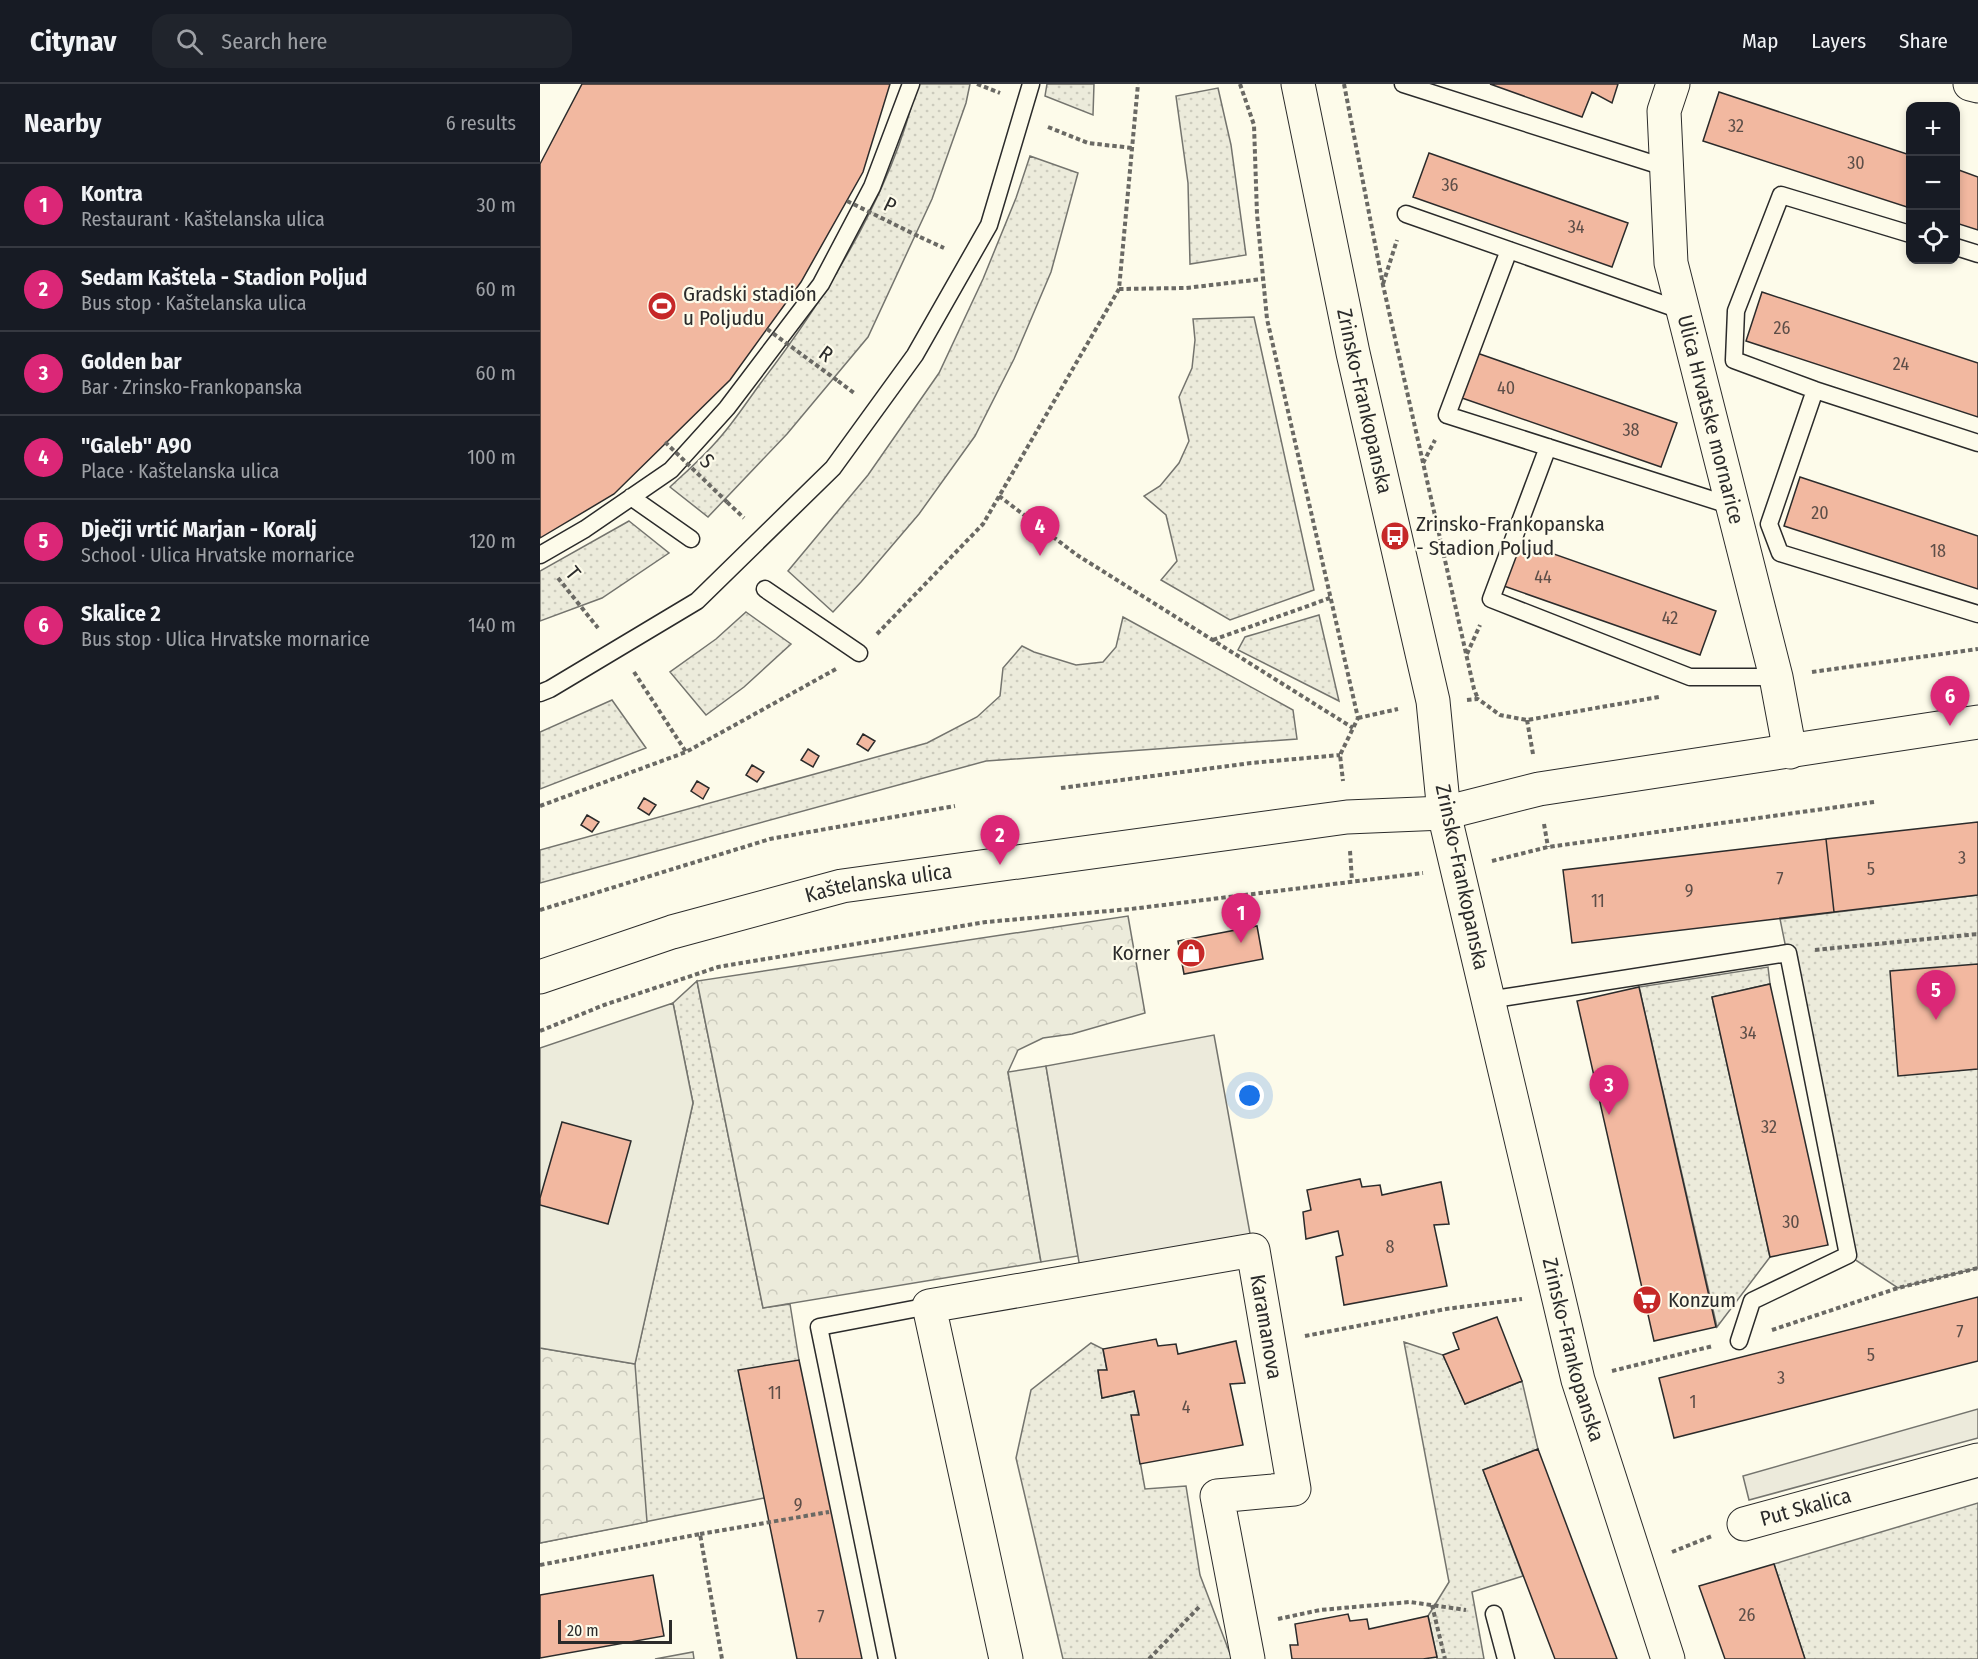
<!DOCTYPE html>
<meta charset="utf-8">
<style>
:root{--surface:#171b24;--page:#20242c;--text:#f1f3f6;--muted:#9ea1a6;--line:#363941;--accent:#db2777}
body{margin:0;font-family:"Fira Sans Condensed",sans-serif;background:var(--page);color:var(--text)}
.controls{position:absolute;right:18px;top:18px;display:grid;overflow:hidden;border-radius:12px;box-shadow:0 3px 9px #0003}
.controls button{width:54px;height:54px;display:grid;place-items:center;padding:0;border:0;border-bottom:2px solid var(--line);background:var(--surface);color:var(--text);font:30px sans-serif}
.scale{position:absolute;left:18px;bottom:15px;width:114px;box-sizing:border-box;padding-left:6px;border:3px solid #2b2b2b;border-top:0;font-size:16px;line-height:21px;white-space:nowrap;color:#2b2b2b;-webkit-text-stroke:4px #fdfbea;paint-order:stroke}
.you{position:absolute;left:710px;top:1012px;width:21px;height:21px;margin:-15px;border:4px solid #fff;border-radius:50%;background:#1a73e8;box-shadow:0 0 0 9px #1a73e833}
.badge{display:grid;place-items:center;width:39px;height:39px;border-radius:50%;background:var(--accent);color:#fff;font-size:20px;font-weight:700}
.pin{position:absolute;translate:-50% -50px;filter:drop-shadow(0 2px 3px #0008)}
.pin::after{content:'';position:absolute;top:32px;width:21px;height:18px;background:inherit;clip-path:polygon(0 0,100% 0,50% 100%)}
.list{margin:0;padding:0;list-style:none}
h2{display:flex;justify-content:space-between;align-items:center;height:78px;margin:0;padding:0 24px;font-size:26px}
h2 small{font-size:20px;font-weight:400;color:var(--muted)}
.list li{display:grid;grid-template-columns:39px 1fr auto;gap:18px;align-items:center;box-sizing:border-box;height:84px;padding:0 24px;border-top:2px solid var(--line)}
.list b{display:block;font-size:22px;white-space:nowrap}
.list p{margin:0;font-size:20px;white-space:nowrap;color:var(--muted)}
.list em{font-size:20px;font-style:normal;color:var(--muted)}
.icon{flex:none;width:33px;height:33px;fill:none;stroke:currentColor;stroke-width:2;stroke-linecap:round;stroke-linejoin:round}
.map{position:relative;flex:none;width:1438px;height:1575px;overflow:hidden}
header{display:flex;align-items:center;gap:36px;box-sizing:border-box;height:84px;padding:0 30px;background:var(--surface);border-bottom:2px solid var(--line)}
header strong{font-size:28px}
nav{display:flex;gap:33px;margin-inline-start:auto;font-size:21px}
.search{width:420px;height:54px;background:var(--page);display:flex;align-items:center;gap:15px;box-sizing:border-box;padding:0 21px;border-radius:18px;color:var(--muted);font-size:22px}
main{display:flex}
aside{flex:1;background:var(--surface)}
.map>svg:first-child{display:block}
.grass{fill:url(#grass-dots);stroke:#74746e;stroke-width:1.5}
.park{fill:url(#park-crowns);stroke:#74746e;stroke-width:1.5}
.garden{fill:#ecebdb;stroke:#74746e;stroke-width:1.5}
.parking{fill:#eceadb;stroke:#74746e;stroke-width:1.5}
.building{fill:#f2b8a0;stroke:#2b2b2b;stroke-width:1.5}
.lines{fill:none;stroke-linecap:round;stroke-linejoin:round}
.service-casing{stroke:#2b2b2b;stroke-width:19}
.minor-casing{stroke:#2b2b2b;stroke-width:35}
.tertiary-casing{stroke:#2b2b2b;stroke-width:35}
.secondary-casing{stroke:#2b2b2b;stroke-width:35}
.path{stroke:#6a6964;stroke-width:4;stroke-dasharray:4.5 3;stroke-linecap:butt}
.service{stroke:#fdfbea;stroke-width:16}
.minor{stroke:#fdfbea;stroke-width:33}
.tertiary{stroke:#fdfbea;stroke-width:33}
.secondary{stroke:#fdfbea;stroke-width:33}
.path-bridge{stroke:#6a6964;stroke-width:4;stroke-dasharray:4.5 3;stroke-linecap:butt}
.labels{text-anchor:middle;stroke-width:4.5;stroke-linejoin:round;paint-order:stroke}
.number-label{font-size:18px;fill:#5d4e48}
.street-label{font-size:21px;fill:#2b2b2b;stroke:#fdfbea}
.poi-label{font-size:21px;fill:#2b2b2b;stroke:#fdfbea;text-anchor:start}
</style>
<header>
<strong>Citynav</strong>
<div class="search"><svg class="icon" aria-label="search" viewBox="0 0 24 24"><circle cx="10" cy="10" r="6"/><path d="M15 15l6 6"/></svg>Search here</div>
<nav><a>Map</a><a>Layers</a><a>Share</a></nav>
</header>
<main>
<aside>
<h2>Nearby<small>6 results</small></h2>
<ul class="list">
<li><span class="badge">1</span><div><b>Kontra</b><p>Restaurant · Kaštelanska ulica</p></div><em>30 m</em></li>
<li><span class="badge">2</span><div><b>Sedam Kaštela - Stadion Poljud</b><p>Bus stop · Kaštelanska ulica</p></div><em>60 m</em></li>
<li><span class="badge">3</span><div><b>Golden bar</b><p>Bar · Zrinsko-Frankopanska</p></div><em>60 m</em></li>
<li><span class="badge">4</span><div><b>&quot;Galeb&quot; A90</b><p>Place · Kaštelanska ulica</p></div><em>100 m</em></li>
<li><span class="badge">5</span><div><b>Dječji vrtić Marjan - Koralj</b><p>School · Ulica Hrvatske mornarice</p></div><em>120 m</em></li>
<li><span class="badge">6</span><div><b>Skalice 2</b><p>Bus stop · Ulica Hrvatske mornarice</p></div><em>140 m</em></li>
</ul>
</aside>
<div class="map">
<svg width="1438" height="1575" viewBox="0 0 1438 1575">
<defs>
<pattern id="grass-dots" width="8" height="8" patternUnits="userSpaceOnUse" patternTransform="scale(1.5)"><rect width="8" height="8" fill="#ecebdb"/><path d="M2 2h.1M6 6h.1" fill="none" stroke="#cbcabc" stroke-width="1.8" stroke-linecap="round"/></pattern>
<pattern id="park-crowns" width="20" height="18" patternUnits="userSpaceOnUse" patternTransform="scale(1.5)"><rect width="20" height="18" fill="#ecebdb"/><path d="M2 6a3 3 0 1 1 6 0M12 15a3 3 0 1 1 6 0" fill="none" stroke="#cbcabc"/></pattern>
</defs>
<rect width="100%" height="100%" fill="#fdfbea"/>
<path class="grass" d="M377 0H430L426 19 392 115 328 253 247 350 168 433 130 403C146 388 162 374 176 358 192 341 206 319 220 300 286 214 353 107 377 0Z
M507 0H554L553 31 505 12Z
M678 4 691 61 706 171 650 180 648 99 636 12Z
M490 72 538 89 511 188 474 275 435 352 379 430 321 498 293 528 248 487 328 391 399 289 443 195 476 114Z
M714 233 774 506 690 536 621 496 637 477 626 431 604 412 620 402 639 379 649 357 639 313 652 284 655 256 653 235Z
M89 437 129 469 62 514 0 537V487Z
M206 528 251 560 204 603 166 631 130 588 176 555Z
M779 531 799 617 698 566 705 553Z
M583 533 753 626 757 655 446 677 0 799V766L387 659 437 633 460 612 463 584 482 562 494 568 536 581 563 578 576 563Z
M72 616 106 664 0 705V648Z
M1438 811V1184L1358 1204 1308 1171 1240 835Z
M1228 883 1230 900 1172 913 1230 1173 1177 1243 1099 903Z
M157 897 223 1224 250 1220 259 1276 224 1414 0 1459V1264L95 1279 153 1019 133 919Z
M864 1258 903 1271 925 1320 982 1297 998 1365 943 1386 983 1492 932 1508 944 1575H897V1573L888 1532 909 1498Z
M551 1259 563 1265 567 1286 558 1287 562 1314 594 1307 599 1331 592 1332 605 1405 646 1402 660 1491 692 1575H523L476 1374 491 1306Z
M1438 1419V1575H1265L1234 1480Z"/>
<path class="park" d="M588 832 605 929 532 950 503 954 478 966 468 988 501 1178 223 1224 157 897Z
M0 1264 95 1280 107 1438 0 1459Z"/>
<path class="garden" d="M133 919 153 1019 95 1280 0 1264V964Z
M506 982 538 1172 501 1178 468 988Z"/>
<path class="parking" d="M674 951 713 1166 542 1196 506 982Z
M1438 1325V1354L1209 1416 1203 1392Z
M153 1568 154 1575H115Z"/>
<path class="building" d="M42 0H350L323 88 261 198 190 296 74 410 0 454V80Z
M950 0H1078L1072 19 1052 8 1042 33Z
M1179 8 1370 71V124L1163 57Z
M889 69 1088 139 1072 183 873 113Z
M1416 85 1438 93V146L1416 139Z
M1222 208 1438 279V333L1206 257Z
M937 269 1137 339 1121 383 922 314Z
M1260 393 1438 452V505L1244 442Z
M977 457 1176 527 1160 571 961 501Z
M323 650 335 657 328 667 317 660Z
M268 665 279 672 273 683 261 676Z
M212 681 224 688 217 698 206 691Z
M157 697 169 704 163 715 151 707Z
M104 714 116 721 109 731 98 724Z
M47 731 59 738 52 748 41 741Z
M1438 738V811L1294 828 1286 755Z
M1286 755 1294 828 1032 859 1023 786Z
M717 842 723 875 644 890 638 857Z
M1438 880V985L1358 992 1350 887Z
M1230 900 1288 1161 1230 1173 1172 913Z
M1099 903 1176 1243 1114 1257 1037 917Z
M22 1038 91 1057 68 1140 0 1121V1114Z
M820 1095 822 1103 840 1101 842 1111 901 1098 909 1140 894 1141 907 1202 804 1221 796 1173 803 1171 798 1147 766 1155 763 1128 771 1126 767 1106Z
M1438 1213V1277L1134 1354 1119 1294Z
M957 1233 982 1297 925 1320 903 1271 919 1265 913 1249Z
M616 1255 618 1262 636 1260 638 1270 696 1257 705 1299 690 1300 703 1361 600 1380 591 1331H599L594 1307 562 1314 558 1286H567L563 1265Z
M259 1276 291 1428 322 1575H257L198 1286Z
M998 1365 1077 1575H1015L943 1386Z
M1234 1480 1265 1575H1185L1159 1502Z
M113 1491 124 1552 0 1574V1511Z
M808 1530 810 1537 827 1535 829 1545 888 1532 897 1573 883 1575H752L750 1561H758L755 1540Z"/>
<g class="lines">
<g class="service-casing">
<path id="service" d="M863 0 1127 84
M866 130 1143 227
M1370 150 1241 111 1196 227 1194 276 1275 306 1438 359
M1416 163 1438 170
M969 166 907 331 1192 422
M1275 306 1229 440 1240 469 1438 530
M1008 363 951 515 1150 593H1236
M91 413 151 455
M0 471 45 445 131 386 187 324 281 200 332 103 371 0
M225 505 319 569
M0 609 10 605 157 517 293 384 375 271 449 141 491 0
M948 916 1248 869 1308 1171 1212 1217 1199 1257
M954 1530 966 1575
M347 1575 279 1243 389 1222"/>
</g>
<g class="minor-casing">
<g id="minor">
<path id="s1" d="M758 0 813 269 893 617 904 729"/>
<path id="s2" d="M1133 0 1124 27 1131 179 1236 593 1250 668"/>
<path d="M1430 0 1438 2"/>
<path id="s3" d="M1204 1440 1438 1376"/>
<path id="s4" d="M466 1575 389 1222 713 1166 754 1405 677 1412 708 1575"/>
</g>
</g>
<g class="tertiary-casing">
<g id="tertiary">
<path id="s5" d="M904 729 1038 1296 1128 1575"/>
</g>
</g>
<g class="secondary-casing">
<g id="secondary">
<path id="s6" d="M0 893 132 848 302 802 807 733 904 729 999 705 1438 638"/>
</g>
</g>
<path class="path" d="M437 0 460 9
M700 0 714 41 717 130 727 235 818 634 800 671 803 697
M804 0 843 201 934 605 938 615
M508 43 548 59 592 64
M380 153 404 164
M843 200 857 156
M579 205 646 204 723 195
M298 297 314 309
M883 379 895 356
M459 412 537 471 813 644
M187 418 204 434
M18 494 58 544
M337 550 443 440 579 205 598 0
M673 556 790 514
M927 570 940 541
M94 588 146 668
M1272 588 1438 565
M927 616 938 615 960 631 987 636 1119 613
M818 634 858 625
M987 636 993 670
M521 704 711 679 800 671
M0 722 146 668 296 585
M1004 740 1008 763
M810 767 812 797
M952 777 1008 763 1334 718
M0 826 230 755 415 722
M1275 866 1438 850
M0 947 64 921 178 883 446 838 591 825 883 789
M1232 1246 1358 1204 1438 1184
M765 1252 906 1225 982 1215
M1072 1287 1173 1262
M160 1450 289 1428
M1132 1468 1172 1452
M0 1481 160 1450 182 1575
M892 1521 905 1575
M738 1535 780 1526 870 1518 926 1526
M609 1575 660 1522"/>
<use href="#service" class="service"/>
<use href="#minor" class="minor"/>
<use href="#tertiary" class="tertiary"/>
<use href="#secondary" class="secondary"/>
<path class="path-bridge" d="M307 117 380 153
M227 245 298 297
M125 358 187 418"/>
</g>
<defs>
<g id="stadium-disc" transform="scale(1.5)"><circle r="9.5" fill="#c62828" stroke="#fdfbea"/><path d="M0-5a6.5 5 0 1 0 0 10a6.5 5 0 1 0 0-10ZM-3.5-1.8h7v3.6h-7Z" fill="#fff"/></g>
<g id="bus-disc" transform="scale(1.5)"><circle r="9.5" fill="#c62828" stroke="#fdfbea"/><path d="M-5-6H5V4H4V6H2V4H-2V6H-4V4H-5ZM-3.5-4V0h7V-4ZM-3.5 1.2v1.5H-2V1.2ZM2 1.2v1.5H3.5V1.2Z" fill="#fff"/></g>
<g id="shop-disc" transform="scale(1.5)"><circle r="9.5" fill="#c62828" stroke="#fdfbea"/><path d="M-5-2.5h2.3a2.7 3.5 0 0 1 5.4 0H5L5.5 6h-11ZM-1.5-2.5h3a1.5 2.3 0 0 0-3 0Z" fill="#fff"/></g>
<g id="supermarket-disc" transform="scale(1.5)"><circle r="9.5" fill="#c62828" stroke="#fdfbea"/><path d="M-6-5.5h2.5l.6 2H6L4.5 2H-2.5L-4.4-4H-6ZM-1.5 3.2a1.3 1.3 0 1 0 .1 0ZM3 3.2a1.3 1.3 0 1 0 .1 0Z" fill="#fff"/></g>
</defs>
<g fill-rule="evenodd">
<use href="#stadium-disc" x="122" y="222"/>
<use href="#bus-disc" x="855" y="452"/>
<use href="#shop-disc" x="651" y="869"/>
<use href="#supermarket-disc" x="1107" y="1216"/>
</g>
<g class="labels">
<g class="number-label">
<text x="1196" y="48">32</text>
<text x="1316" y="85">30</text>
<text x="910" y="107">36</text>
<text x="1036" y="149">34</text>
<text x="1242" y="250">26</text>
<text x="1361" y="286">24</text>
<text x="966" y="310">40</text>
<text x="1091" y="352">38</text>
<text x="1280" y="435">20</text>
<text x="1398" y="473">18</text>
<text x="1003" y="499">44</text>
<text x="1130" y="540">42</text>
<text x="1422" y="780">3</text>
<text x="1331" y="791">5</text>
<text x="1240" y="801">7</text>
<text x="1149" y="813">9</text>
<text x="1058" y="823">11</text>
<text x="1208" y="955">34</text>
<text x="1229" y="1049">32</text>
<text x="1251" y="1144">30</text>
<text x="850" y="1169">8</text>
<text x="1420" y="1254">7</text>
<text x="1331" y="1277">5</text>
<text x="1241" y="1300">3</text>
<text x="235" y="1315">11</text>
<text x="1153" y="1324">1</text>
<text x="646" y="1329">4</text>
<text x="258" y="1427">9</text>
<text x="1207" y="1537">26</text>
<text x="281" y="1539">7</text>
</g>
<g class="street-label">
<text transform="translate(350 121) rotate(26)" y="7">P</text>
<text transform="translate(286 270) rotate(36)" y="7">R</text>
<text dy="7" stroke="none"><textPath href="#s1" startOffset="324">Zrinsko-Frankopanska</textPath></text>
<text dy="7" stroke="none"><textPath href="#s2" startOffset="342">Ulica Hrvatske mornarice</textPath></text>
<text transform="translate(167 377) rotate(44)" y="7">S</text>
<text transform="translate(33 489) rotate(51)" y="7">T</text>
<text transform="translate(922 793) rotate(78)" y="7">Zrinsko-Frankopanska</text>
<text dy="7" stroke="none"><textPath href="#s6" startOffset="352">Kaštelanska ulica</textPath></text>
<text dy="7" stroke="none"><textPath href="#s4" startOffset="768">Karamanova</textPath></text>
<text dy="7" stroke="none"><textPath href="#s5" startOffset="552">Zrinsko-Frankopanska</textPath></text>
<text dy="7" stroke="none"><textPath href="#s3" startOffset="64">Put Skalica</textPath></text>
</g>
<g class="poi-label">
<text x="143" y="217">Gradski stadion<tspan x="143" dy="24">u Poljudu</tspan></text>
<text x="876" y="447">Zrinsko-Frankopanska<tspan x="876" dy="24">- Stadion Poljud</tspan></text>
<text x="630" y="876" text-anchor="end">Korner</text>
<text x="1128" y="1223">Konzum</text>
</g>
</g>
</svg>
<div class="controls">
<button>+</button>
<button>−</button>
<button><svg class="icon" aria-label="locate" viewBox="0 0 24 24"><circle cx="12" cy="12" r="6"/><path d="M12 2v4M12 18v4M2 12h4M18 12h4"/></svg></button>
</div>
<div class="scale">20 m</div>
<div class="you"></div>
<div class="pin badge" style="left:701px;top:859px">1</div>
<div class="pin badge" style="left:460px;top:781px">2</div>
<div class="pin badge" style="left:1069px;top:1031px">3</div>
<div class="pin badge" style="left:500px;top:472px">4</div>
<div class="pin badge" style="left:1396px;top:936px">5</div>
<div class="pin badge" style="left:1410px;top:642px">6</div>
</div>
</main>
